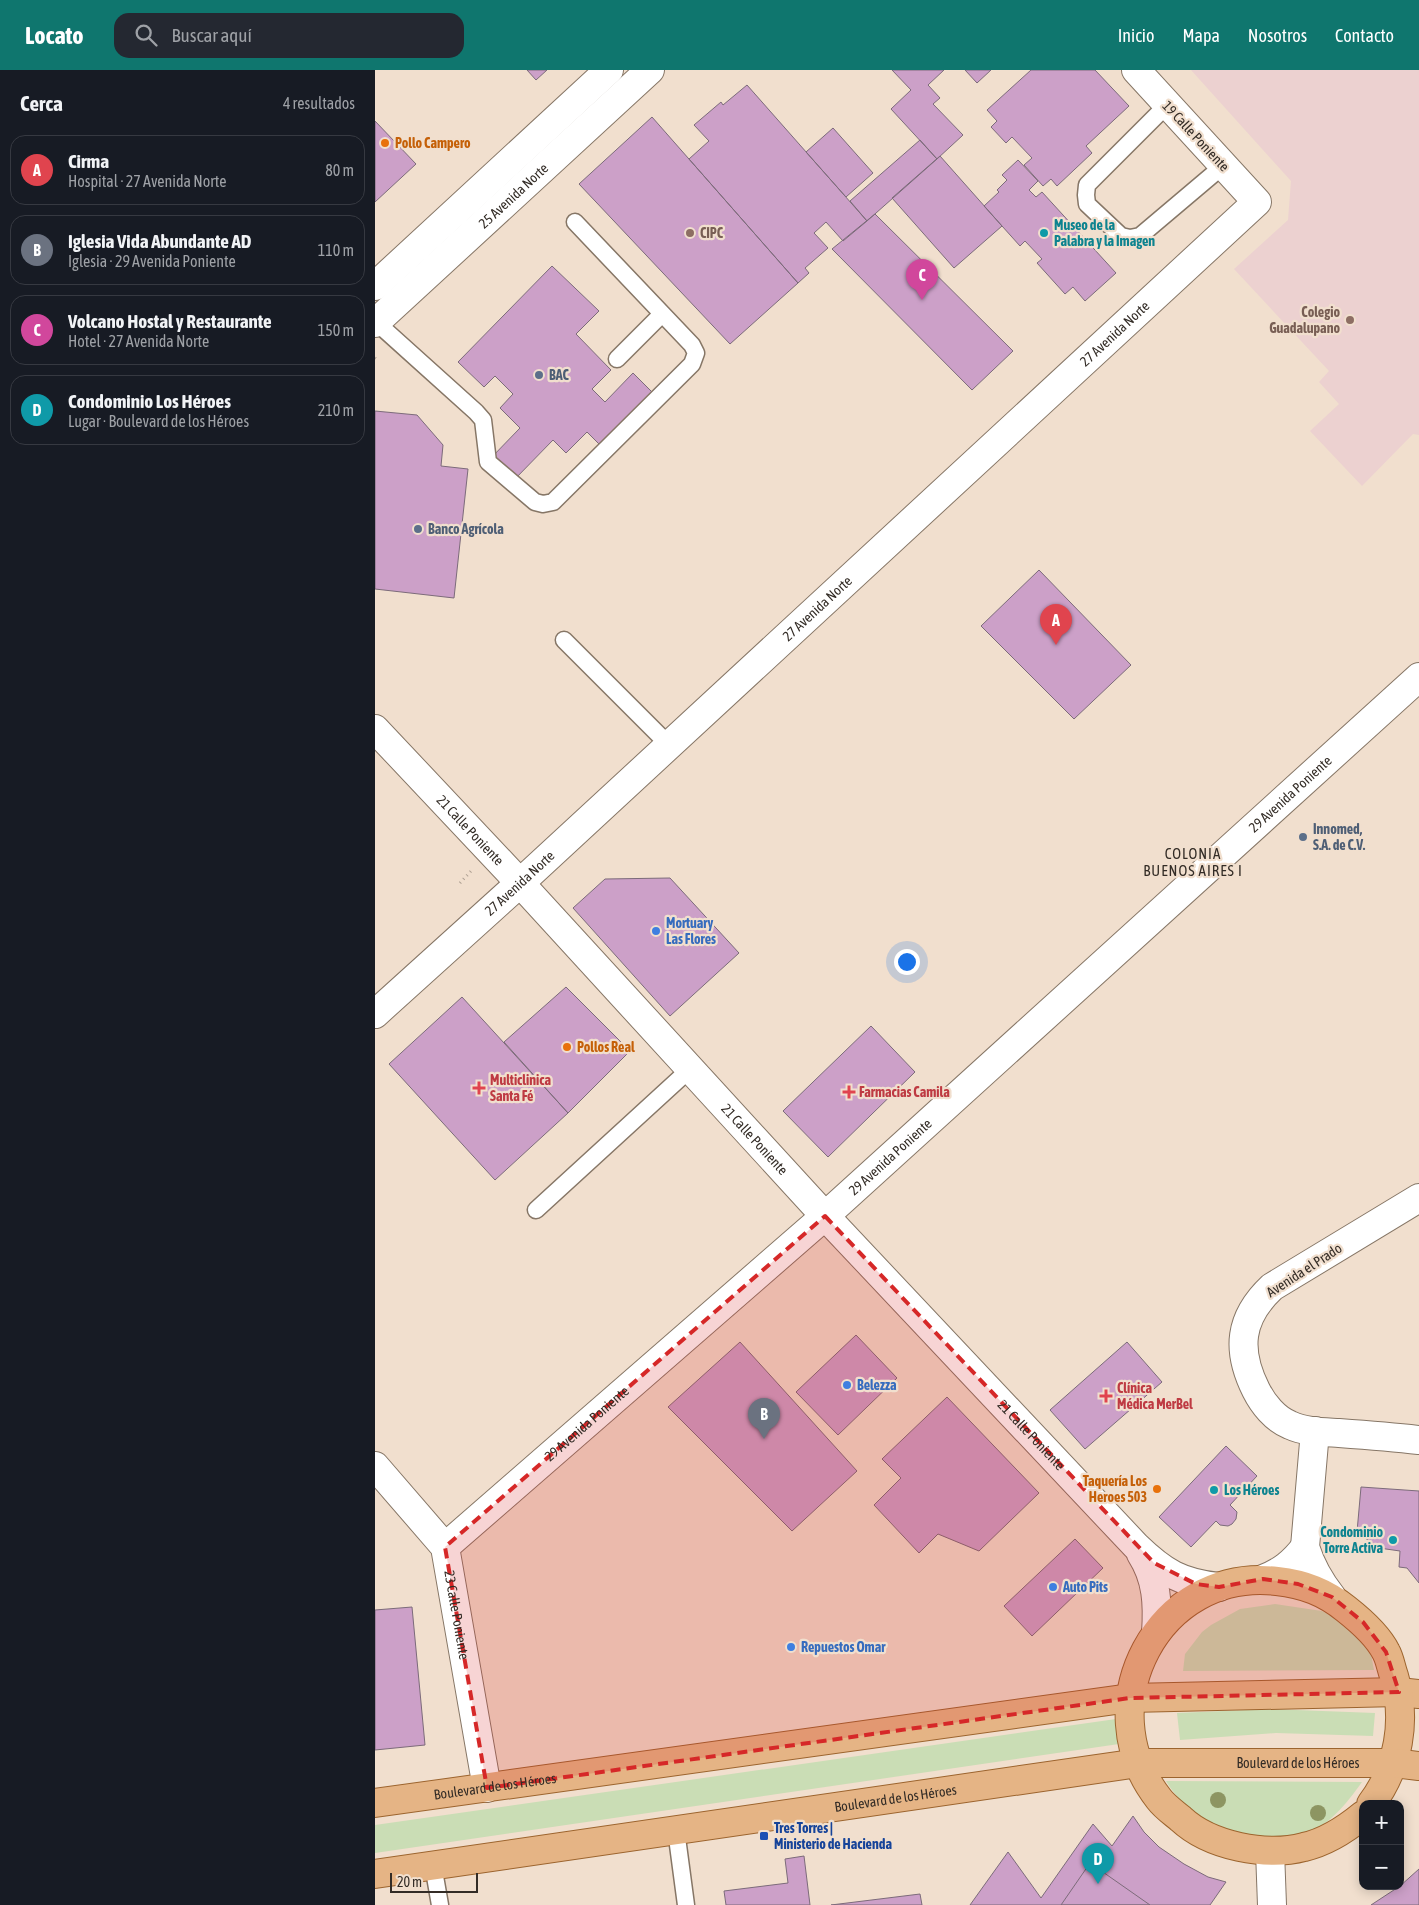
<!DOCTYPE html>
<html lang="es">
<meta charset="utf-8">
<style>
:root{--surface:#171b24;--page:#242831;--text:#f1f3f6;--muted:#9ea1a6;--line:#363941;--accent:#0f766e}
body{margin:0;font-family:"Asap Condensed",sans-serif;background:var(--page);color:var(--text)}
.controls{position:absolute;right:15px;bottom:15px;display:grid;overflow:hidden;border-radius:10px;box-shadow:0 2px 12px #0003}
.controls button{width:45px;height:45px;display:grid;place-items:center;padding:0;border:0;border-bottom:1px solid var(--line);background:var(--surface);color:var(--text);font:25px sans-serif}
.scale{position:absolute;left:15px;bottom:12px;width:88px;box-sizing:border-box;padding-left:5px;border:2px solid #332c26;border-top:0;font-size:14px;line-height:18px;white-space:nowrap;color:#332c26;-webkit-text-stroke:4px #f1dfce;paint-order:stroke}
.you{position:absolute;left:531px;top:891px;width:18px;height:18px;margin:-12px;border:4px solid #fff;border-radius:50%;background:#1a73e8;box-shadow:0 0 0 8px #1a73e833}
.badge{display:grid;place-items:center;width:32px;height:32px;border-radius:50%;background:var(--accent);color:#fff;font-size:16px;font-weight:700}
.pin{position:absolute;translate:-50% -41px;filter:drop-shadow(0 1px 2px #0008)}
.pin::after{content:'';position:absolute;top:26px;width:18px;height:15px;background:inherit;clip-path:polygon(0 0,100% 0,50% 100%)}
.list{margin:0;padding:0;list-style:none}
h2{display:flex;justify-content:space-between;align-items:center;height:65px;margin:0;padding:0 20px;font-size:21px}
h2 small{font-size:16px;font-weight:400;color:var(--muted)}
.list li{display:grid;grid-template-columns:32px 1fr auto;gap:15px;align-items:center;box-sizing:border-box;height:70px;margin:0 10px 10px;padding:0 10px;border:1px solid var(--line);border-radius:15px}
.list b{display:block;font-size:19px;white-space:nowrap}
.list p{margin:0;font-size:16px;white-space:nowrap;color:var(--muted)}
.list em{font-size:16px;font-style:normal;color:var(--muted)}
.icon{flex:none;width:28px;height:28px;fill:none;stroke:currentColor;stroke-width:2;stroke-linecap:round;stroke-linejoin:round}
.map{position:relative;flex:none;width:1044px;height:1835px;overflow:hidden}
header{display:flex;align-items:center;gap:30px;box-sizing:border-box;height:70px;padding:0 25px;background:var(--accent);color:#fff}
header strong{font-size:24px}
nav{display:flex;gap:28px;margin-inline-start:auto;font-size:18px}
.search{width:350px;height:45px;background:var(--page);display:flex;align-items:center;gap:12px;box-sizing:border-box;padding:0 18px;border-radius:15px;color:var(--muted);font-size:19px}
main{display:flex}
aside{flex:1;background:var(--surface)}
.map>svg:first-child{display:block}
.education{fill:#ecd1d0}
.green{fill:#caddb5}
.building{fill:#cca0c8;stroke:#7c6b7a}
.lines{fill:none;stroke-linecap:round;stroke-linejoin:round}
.lane-casing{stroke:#867666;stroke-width:19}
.street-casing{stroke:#867666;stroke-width:30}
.secondary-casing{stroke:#867666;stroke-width:30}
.primary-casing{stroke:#9c642e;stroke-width:30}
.path{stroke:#aea093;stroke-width:3;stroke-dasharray:1 4;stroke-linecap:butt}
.lane{stroke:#fff;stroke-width:16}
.street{stroke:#fff;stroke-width:28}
.secondary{stroke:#fff;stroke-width:28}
.primary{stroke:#e5b485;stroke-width:28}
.tree{fill:#8d9562}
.marked{fill:#d62828;fill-opacity:0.2;stroke:#d62828;stroke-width:4;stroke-dasharray:10 6;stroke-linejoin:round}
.food-dot{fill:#e8710a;stroke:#f1dfce;stroke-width:2}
.education-dot{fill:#8d6e63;stroke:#f1dfce;stroke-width:2}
.culture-dot{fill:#0f9aa8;stroke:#f1dfce;stroke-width:2}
.service-dot{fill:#5c6f8a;stroke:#f1dfce;stroke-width:2}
.shop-dot{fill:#3f7fe0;stroke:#f1dfce;stroke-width:2}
.health-dot{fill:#e0444e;stroke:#f1dfce;stroke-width:2}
.transit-dot{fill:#1a4fb4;stroke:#f1dfce;stroke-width:2}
.labels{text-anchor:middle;stroke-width:4.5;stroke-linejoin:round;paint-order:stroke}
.street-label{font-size:14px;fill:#332c26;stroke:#f1dfce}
.food-label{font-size:14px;font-weight:bold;fill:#c56008;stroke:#f1dfce;text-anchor:start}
.culture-label{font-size:14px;font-weight:bold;fill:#0d838f;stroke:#f1dfce;text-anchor:start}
.education-label{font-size:14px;font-weight:bold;fill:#785e54;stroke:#f1dfce;text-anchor:start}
.service-label{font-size:14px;font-weight:bold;fill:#4e5e75;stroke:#f1dfce;text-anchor:start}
.shop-label{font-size:14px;font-weight:bold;fill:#366cbe;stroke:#f1dfce;text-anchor:start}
.health-label{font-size:14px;font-weight:bold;fill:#be3a42;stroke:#f1dfce;text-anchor:start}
.transit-label{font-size:14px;font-weight:bold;fill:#164399;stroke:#f1dfce;text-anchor:start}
.neighbourhood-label{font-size:15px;letter-spacing:1px;fill:#332c26;stroke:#f1dfce}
</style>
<header>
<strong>Locato</strong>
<div class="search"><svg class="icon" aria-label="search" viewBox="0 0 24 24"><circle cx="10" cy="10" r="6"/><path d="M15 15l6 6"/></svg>Buscar aquí</div>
<nav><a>Inicio</a><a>Mapa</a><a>Nosotros</a><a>Contacto</a></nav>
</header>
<main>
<aside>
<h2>Cerca<small>4 resultados</small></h2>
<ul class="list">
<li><span class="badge" style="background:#e0444e">A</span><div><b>Cirma</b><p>Hospital · 27 Avenida Norte</p></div><em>80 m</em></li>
<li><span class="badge" style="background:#6b7280">B</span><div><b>Iglesia Vida Abundante AD</b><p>Iglesia · 29 Avenida Poniente</p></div><em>110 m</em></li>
<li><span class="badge" style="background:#d1479c">C</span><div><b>Volcano Hostal y Restaurante</b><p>Hotel · 27 Avenida Norte</p></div><em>150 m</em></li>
<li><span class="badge" style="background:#0f9aa8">D</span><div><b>Condominio Los Héroes</b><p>Lugar · Boulevard de los Héroes</p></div><em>210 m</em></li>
</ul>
</aside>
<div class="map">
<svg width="1044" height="1835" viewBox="0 0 1044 1835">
<rect width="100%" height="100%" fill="#f1dfce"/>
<path class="education" d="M816 0H1044V365L1038 364 987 416 935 361 964 334 944 312 954 301 859 199 913 150 916 111Z"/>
<path class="green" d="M900 1534 947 1541 965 1550 988 1571 996 1584 999 1600 808 1601 810 1584 827 1562 836 1555 865 1539Z
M894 1639 1000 1643 998 1666 901 1663 805 1670 802 1643Z
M741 1649 744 1674 0 1783V1755Z
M791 1711 987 1712C972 1733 952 1759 924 1766 914 1769 901 1768 890 1767 881 1766 872 1766 863 1764 834 1759 806 1736 791 1711Z"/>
<path class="building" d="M152 0H172L161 10Z
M517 0H569L553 15 565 28 558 34 588 65 562 89 516 39 536 20Z
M590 0H616L602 13Z
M656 0H720L754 36 711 76 717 83 682 116 676 109 668 116 649 95 657 88 637 67 631 73 616 57 622 51 612 40Z
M372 15 492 151 468 171 451 152 439 163 453 178 430 198 434 203 423 213 314 89 334 71 319 55 346 32 348 35Z
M277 47 423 213 355 274 204 114Z
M0 51 41 94 0 132Z
M458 58 498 103 471 127 431 82Z
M545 70 562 89 492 151 475 131Z
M565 86 627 156 579 198 517 128Z
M643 90 663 111 654 120 661 127 667 122 741 203 710 231 698 217 690 224 662 193 667 189 650 171 645 176 609 136 624 122 622 120 632 110 627 105Z
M500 144 638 281 597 320 457 179Z
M177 196 224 241 201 264 236 300 217 319 230 332 258 303 280 325 228 378 212 362 191 383 178 370 138 411 115 389 145 358 125 338 138 324 120 306 109 317 83 292Z
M0 341 42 345 68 375 66 396 93 399 79 528 0 519Z
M664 500 756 595 699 649 606 556Z
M295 808 364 883 295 946 198 838 230 809Z
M191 917 255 981 193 1043 129 972Z
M87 927 193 1043 120 1110 14 994Z
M496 956 540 1002 453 1087 408 1041Z
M481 1265 522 1308 463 1365 421 1322Z
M365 1272 482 1401 417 1461 293 1337Z
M752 1272 787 1312 710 1379 675 1340Z
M572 1327 664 1423 604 1481 563 1464 544 1483 499 1435 526 1408 507 1389Z
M851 1376 882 1406 855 1435 862 1442 861 1449 857 1454 853 1456 845 1455 841 1451 816 1477 784 1447Z
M986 1417 1044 1421V1513L1032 1498 1024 1497 1025 1481 1004 1478 982 1462Z
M700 1469 728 1498 657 1566 629 1536Z
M37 1537 50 1675 0 1680V1540Z
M758 1746 769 1762 784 1777 809 1794 833 1807 851 1812 835 1835H595L633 1782 666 1828 718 1754 737 1776Z
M429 1786 435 1835H351L349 1821 413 1813 410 1789Z
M715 1793 775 1835H686Z
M1044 1799V1835H996L1025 1816Z
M545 1824 547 1835H456Z"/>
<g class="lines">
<g class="lane-casing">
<path id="lane" d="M792 35 712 115 711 125 712 134 746 166 755 168 765 166 849 95
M1 252 101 342 108 350 113 392 160 432 168 434 178 432 317 294 321 283 317 275 200 152
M242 289 287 244
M189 570 294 675
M161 1140 315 999
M301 1760 311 1835
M58 1795 65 1835"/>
</g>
<g class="street-casing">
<g id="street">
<path id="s1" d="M0 659 145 813 450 1146 761 1476C789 1503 806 1513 844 1517"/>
<path id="s2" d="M0 944 145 813 882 132 761 0"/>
<path d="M1044 1128 897 1217C864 1248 861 1280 881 1320 888 1334 900 1349 915 1355 930 1362 948 1362 964 1363 991 1365 1017 1367 1044 1370"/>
<path d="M940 1361 930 1477C936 1496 945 1512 957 1527"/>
<path id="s3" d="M0 1396 70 1477 112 1718"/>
<path id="s4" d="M70 1477 450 1146 1044 607"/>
<path d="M766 1484C782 1509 783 1534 781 1563"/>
<path d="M888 1509C906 1502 918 1493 930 1477"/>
<path d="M895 1781 897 1835"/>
</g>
</g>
<g class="secondary-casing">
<g id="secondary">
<path d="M0 216 234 0"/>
<path id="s5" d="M0 253 275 0"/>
</g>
</g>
<g class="primary-casing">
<g id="primary">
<path id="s6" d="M0 1733 755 1628 1024 1622 1044 1624"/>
<path d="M988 1745C971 1759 951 1772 929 1777 891 1787 835 1776 806 1749 799 1743 790 1737 784 1729 711 1636 783 1497 902 1511 929 1514 950 1522 971 1539 985 1550 1003 1566 1011 1582 1015 1589 1016 1598 1019 1606 1032 1650 1024 1697 996 1734"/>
<path id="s7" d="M0 1804 763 1693H1019L1044 1696"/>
</g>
</g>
<path class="path" d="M0 288 3 290
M85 813 96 801"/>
<use href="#lane" class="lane"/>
<use href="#street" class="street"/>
<use href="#secondary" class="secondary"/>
<use href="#primary" class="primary"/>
</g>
<g class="tree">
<circle cx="843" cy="1730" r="8"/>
<circle cx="943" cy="1743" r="8"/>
</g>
<path class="marked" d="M450 1146 779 1493 821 1514 844 1517 888 1509 923 1514 957 1527 988 1552 1011 1582 1024 1622 755 1628 112 1718 70 1477Z"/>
<g class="food-dot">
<circle cx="10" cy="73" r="5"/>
<circle cx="192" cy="977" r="5"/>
<circle cx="782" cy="1419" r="5"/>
</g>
<g class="education-dot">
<circle cx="315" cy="163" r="5"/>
<circle cx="975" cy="250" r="5"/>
</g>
<g class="culture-dot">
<circle cx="669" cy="163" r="5"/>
<circle cx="839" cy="1420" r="5"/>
<circle cx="1018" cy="1470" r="5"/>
</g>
<g class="service-dot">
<circle cx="164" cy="305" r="5"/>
<circle cx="43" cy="459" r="5"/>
<circle cx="928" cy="767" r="5"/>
</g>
<g class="shop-dot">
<circle cx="281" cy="861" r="5"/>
<circle cx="472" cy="1315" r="5"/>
<circle cx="678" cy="1517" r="5"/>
<circle cx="416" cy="1577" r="5"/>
</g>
<g class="health-dot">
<path d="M101.5 1010.5h5v5h5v5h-5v5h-5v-5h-5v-5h5z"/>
<path d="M471.5 1014.5h5v5h5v5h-5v5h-5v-5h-5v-5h5z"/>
<path d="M728.5 1318.5h5v5h5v5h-5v5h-5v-5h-5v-5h5z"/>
</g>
<rect class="transit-dot" x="384" y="1761" width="10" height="10" rx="2.5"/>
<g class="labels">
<g class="street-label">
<text transform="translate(821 66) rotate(47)" y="5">19 Calle Poniente</text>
<text dy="5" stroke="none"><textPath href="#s5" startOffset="188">25 Avenida Norte</textPath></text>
<text dy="5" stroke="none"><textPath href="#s2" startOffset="1005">27 Avenida Norte</textPath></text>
<text dy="5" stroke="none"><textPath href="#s2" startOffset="600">27 Avenida Norte</textPath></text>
<text dy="5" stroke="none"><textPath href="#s4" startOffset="1132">29 Avenida Poniente</textPath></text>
<text dy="5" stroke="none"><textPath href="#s1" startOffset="139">21 Calle Poniente</textPath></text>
<text dy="5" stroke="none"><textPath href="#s2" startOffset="195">27 Avenida Norte</textPath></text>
<text dy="5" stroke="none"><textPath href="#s1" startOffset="559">21 Calle Poniente</textPath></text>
<text dy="5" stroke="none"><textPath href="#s4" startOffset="592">29 Avenida Poniente</textPath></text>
<text transform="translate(929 1200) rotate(-33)" y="5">Avenida el Prado</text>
<text dy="5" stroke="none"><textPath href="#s4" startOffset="188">29 Avenida Poniente</textPath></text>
<text dy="5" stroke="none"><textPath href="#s1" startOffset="964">21 Calle Poniente</textPath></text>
<text dy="5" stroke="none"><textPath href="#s3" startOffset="176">23 Calle Poniente</textPath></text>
<text dy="5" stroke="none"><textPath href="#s7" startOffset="931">Boulevard de los Héroes</textPath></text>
<text dy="5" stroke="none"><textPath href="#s6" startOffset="121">Boulevard de los Héroes</textPath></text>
<text dy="5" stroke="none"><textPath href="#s7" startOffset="526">Boulevard de los Héroes</textPath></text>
</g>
<g class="food-label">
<text x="20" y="78">Pollo Campero</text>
<text x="202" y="982">Pollos Real</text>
<text x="772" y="1416" text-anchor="end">Taquería Los<tspan x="772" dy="16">Heroes 503</tspan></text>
</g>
<g class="culture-label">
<text x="679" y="160">Museo de la<tspan x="679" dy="16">Palabra y la Imagen</tspan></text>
<text x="849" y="1425">Los Héroes</text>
<text x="1008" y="1467" text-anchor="end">Condominio<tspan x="1008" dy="16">Torre Activa</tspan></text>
</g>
<g class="education-label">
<text x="325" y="168">CIPC</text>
<text x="965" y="247" text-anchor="end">Colegio<tspan x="965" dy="16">Guadalupano</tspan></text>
</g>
<g class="service-label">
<text x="174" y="310">BAC</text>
<text x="53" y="464">Banco Agrícola</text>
<text x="938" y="764">Innomed,<tspan x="938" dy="16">S.A. de C.V.</tspan></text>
</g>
<g class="shop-label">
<text x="291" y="858">Mortuary<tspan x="291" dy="16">Las Flores</tspan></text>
<text x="482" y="1320">Belezza</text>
<text x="688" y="1522">Auto Pits</text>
<text x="426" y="1582">Repuestos Omar</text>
</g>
<g class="health-label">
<text x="115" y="1015">Multiclinica<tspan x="115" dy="16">Santa Fé</tspan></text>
<text x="484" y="1027">Farmacias Camila</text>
<text x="742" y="1323">Clínica<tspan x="742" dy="16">Médica MerBel</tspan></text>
</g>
<g class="transit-label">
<text x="399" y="1763">Tres Torres |<tspan x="399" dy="16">Ministerio de Hacienda</tspan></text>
</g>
<g class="neighbourhood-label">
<text x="818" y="789">COLONIA<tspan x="818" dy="17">BUENOS AIRES I</tspan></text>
</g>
</g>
</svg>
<div class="controls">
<button>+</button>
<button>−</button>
</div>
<div class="scale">20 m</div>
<div class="you"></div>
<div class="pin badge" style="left:681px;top:575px;background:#e0444e">A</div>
<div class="pin badge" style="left:389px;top:1369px;background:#6b7280">B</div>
<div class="pin badge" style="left:547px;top:230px;background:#d1479c">C</div>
<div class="pin badge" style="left:723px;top:1814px;background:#0f9aa8">D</div>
</div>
</main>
